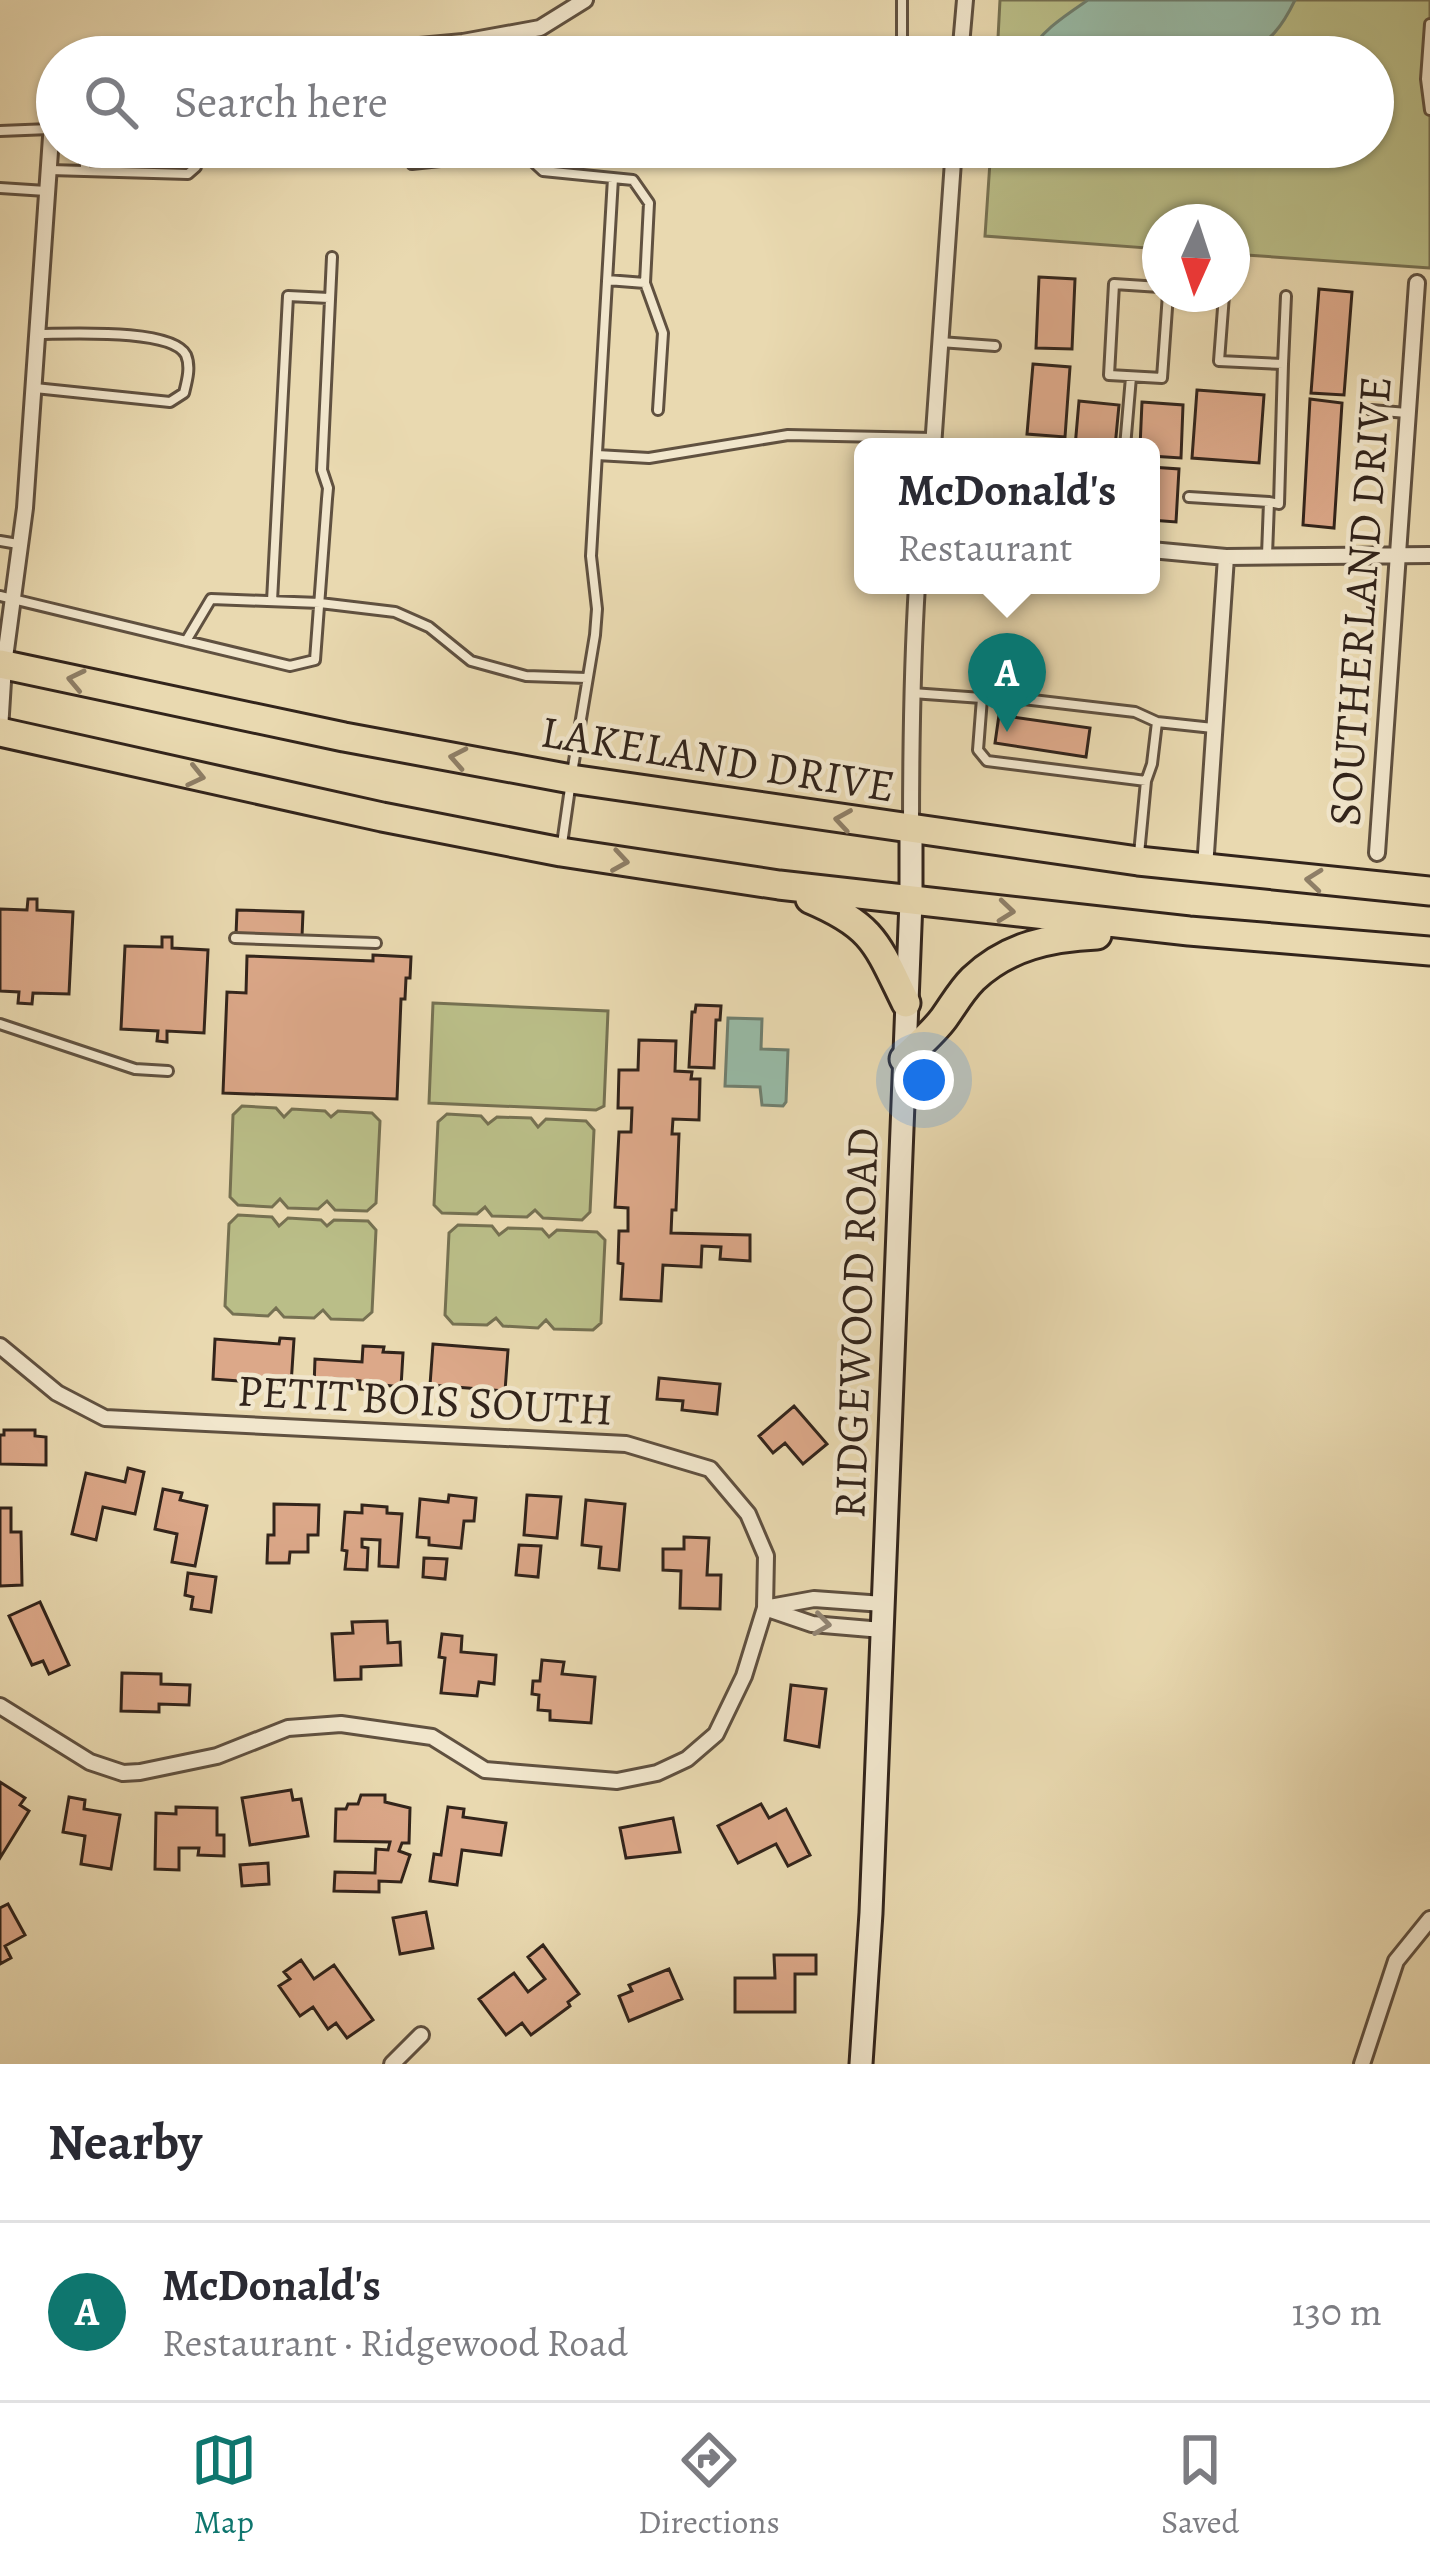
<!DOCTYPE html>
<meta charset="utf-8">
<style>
:root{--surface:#fff;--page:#f7f7f7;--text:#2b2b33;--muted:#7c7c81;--line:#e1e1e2;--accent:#0f766e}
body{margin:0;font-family:Alegreya,serif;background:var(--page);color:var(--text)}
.compass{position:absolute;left:1142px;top:204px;width:108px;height:108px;border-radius:50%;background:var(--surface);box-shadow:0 3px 9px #0004;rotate:183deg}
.you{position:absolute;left:924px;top:1080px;width:42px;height:42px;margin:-30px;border:9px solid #fff;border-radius:50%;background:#1a73e8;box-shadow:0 0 0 18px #1a73e833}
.badge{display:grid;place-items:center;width:78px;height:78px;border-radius:50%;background:var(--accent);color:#fff;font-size:39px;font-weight:700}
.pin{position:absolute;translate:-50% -99px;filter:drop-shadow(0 3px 6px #0008)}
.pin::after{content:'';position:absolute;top:63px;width:42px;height:36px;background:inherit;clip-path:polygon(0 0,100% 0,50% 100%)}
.popup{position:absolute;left:854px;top:438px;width:306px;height:156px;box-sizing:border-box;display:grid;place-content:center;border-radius:18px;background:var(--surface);filter:drop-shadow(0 3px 9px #0005);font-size:39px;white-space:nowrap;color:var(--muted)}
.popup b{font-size:45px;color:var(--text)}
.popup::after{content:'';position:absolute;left:50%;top:100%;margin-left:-24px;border:24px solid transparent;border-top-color:var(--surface)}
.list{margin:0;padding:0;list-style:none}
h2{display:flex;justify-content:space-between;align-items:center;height:156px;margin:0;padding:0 48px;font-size:51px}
h2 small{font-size:39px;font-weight:400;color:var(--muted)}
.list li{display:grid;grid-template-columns:78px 1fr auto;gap:36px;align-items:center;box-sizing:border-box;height:180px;padding:0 48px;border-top:3px solid var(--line)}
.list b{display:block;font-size:45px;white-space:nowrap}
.list p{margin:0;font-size:39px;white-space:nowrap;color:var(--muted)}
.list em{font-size:39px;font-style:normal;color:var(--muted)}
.icon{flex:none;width:66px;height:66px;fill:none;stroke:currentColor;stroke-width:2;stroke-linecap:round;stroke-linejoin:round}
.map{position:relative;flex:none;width:1430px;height:2064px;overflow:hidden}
.search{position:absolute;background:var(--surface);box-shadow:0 3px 9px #0004;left:36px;right:36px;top:36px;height:132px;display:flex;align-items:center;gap:30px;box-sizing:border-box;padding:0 42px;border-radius:66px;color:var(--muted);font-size:45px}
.sheet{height:336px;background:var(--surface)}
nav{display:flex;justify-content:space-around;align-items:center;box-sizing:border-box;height:168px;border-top:3px solid var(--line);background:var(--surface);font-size:33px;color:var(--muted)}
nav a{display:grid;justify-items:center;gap:6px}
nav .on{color:var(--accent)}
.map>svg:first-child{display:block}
.green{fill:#babe88;stroke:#767152;stroke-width:3}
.water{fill:#98bba7;stroke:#6f7f6f;stroke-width:3}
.building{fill:#dca889;stroke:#32241b;stroke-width:3}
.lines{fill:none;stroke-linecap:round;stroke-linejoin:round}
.lane-casing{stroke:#605140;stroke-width:14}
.street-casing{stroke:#605140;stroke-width:20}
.secondary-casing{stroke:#32241b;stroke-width:27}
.highway-casing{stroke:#32241b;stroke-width:33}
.lane{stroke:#f1e6cc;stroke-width:8}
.street{stroke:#f1e6cc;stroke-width:14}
.secondary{stroke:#f1e6cc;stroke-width:21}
.highway{stroke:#e9d9b0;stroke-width:27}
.oneway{stroke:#8e7e66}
.oneway2{stroke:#928574}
.labels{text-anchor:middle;stroke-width:9;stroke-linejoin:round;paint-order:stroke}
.street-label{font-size:45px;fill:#32241b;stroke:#f1e6cc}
</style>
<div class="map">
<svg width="1430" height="2064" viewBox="0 0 1430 2064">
<rect width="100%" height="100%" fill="#e9d9b0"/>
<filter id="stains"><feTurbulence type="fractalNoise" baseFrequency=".00167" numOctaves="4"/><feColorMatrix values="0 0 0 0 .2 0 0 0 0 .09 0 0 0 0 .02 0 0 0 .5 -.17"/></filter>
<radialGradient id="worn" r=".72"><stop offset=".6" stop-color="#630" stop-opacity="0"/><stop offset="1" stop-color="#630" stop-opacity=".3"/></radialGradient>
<path class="green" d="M1000 0H1430V268L1232 254V222H1160V249L985 236 991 147H1373V57H997Z
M433 1003 608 1011 604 1106 596 1110 429 1103Z
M242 1106 276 1108 284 1117 292 1109 325 1111 331 1117 338 1111 372 1113 380 1121 376 1203 367 1211 335 1210 327 1201 318 1209 288 1208 280 1199 272 1207 238 1205 230 1197 233 1115Z
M447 1114 481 1116 488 1124 497 1117 531 1118 538 1127 546 1119 586 1121 594 1130 590 1212 582 1220 543 1218 535 1210 527 1217 492 1216 485 1207 477 1214 442 1213 434 1205 438 1122Z
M238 1215 272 1217 279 1226 288 1218 321 1220 327 1226 334 1220 368 1221 376 1230 372 1312 363 1320 331 1319 323 1310 314 1318 284 1317 276 1308 268 1316 233 1314 225 1306 229 1224Z
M458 1225 492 1226 499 1235 508 1228 542 1229 549 1237 557 1230 597 1232 605 1240 601 1323 593 1330 554 1329 546 1320 538 1328 503 1326 496 1318 487 1325 453 1324 445 1315 449 1233Z"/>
<path class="water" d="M1088 0H1295C1281 29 1271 39 1245 57H1027C1039 32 1066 15 1088 0Z
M728 1018 762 1019 761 1049 788 1050 786 1102 783 1106 762 1105 760 1087 725 1086Z"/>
<path class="building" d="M1039 277 1075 279 1072 349 1036 348Z
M1319 289 1352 292 1344 395 1311 393Z
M1033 364 1070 367 1065 437 1027 434Z
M1197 390 1264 395 1259 463 1192 458Z
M1310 399 1342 403 1334 528 1303 525Z
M1079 401 1119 405 1115 447H1075Z
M1142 402 1183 405 1181 458 1151 456V447H1140Z
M1151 467 1179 469 1176 522 1151 520Z
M999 715 1090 728 1086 757 995 743Z
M28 899H37V910L73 912 69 994 33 993 32 1004 18 1003 19 992 0 991V909L27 910Z
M237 910 303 912 302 937 236 935Z
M162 937H172V948L208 950 204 1033 167 1031V1042L157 1041 158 1031 121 1029 125 946 162 947Z
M373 955 411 957 410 978H406L405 999H401L397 1099 223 1093 227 992 246 993 247 956 373 961Z
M696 1005 721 1006 720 1020H716L714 1068 689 1067 692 1012H695Z
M639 1040 676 1041 675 1071 692 1072 691 1079H700L699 1120 673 1119 672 1134H679L676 1210H672L671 1233 750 1235V1261L720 1259 721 1247 702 1246 701 1267 663 1265 661 1301 621 1299 623 1264 618 1263 619 1231H628V1208L615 1207 619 1132H631L632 1108H618L619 1070H638Z
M280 1338 294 1339 291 1385 213 1379 215 1339 279 1344Z
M433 1344 508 1350 505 1391 430 1385Z
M363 1346 384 1347 383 1352 403 1353 401 1387 383 1385V1390L360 1389V1381L336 1379V1388L314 1387 315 1359 362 1362Z
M659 1378 720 1384 717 1414 682 1410 683 1401 657 1399Z
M794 1406 827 1444 803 1464 785 1443 773 1453 759 1436Z
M4 1430H35V1436L46 1437V1465L0 1464V1435H4Z
M128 1468 144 1472 135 1514 103 1507 96 1540 72 1534 86 1473 125 1482Z
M163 1489 182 1493 180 1500 207 1506 195 1566 172 1562 177 1534 155 1529Z
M449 1495 476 1498 474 1521H464L461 1548 429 1545V1538L417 1537 420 1499 448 1502Z
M527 1495 561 1497 557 1538 524 1535Z
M586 1500 625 1504 619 1570 599 1568 601 1547 582 1545Z
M274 1504 319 1505 318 1535H308V1552H290L289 1563H267L268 1535H274Z
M362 1505 387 1507V1513L402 1514 398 1567 379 1566 380 1540 362 1539V1547L368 1548 367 1570 345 1569 347 1551 342 1550 345 1512 362 1513Z
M0 1508H11V1532H21L22 1585 0 1586Z
M684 1537 709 1538 707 1575H721L720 1609 680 1608 681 1571 663 1570V1549H684Z
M519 1545 541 1546 538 1577 516 1575Z
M424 1558 447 1559 445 1579 423 1577Z
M188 1573 216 1577 211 1612 191 1609 193 1597 185 1595Z
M40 1602 69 1665 49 1674 43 1661 32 1665 9 1616Z
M387 1621 388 1643 400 1642 401 1665 361 1667V1679L335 1680 332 1634 353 1633 352 1622Z
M442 1634 462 1636 461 1652 496 1655 494 1684 479 1682 477 1696 441 1693 445 1658 439 1657Z
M542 1660 564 1662 562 1674 595 1677 591 1723 550 1720V1711L538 1710 539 1695 532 1694 533 1681H540Z
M122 1673 161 1674V1684L190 1685 189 1705 159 1704V1712L121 1711Z
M791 1685 826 1689 819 1747 785 1740Z
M0 1782 25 1798 20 1805 29 1811 0 1858Z
M291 1790 293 1800 301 1799 308 1836 250 1845 242 1798Z
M361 1795H385V1802L410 1808 409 1843H402L399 1851 410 1855 401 1882 379 1881V1892L334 1891 335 1872 375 1873 376 1849 388 1850 390 1842 335 1841 336 1809H346L348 1804H358Z
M69 1797 85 1800 84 1809 120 1815 111 1869 81 1864 85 1836 63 1832Z
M761 1804 769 1818 786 1809 810 1855 788 1866 776 1844 738 1863 718 1826Z
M176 1807 217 1808V1835H224V1856L198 1855 199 1848H179V1870L155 1869 156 1813 176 1814Z
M448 1807 464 1809 463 1817 506 1823 501 1855 462 1850 457 1885 430 1881 434 1854 441 1855Z
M673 1818 680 1852 626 1858 620 1828Z
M268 1863 269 1884 242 1886 240 1865Z
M8 1904 25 1935 5 1946 11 1958 0 1964V1908Z
M426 1912 433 1948 400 1954 393 1918Z
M543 1945 579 1994 568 2002 570 2006 531 2035 522 2023 506 2035 479 1999 514 1973 528 1992 545 1979 528 1957Z
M774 1955H816V1974H795V2012H735V1978H775Z
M301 1960 314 1979 334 1965 373 2020 347 2038 336 2023 328 2029 313 2007 300 2016 279 1986 290 1979 284 1972Z
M669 1969 682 1999 629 2021 619 1996 632 1991 629 1985Z"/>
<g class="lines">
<g class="lane-casing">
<path id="lane" d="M902 0V47L922 57
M1430 24 1426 79 1430 110
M500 36 505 57
M0 131 50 129
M525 147 528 157 543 171 613 178 591 556 597 609 595 635 572 773
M412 164 497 155
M50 170 188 174 196 167 197 147
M85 171V147
M613 178 633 180 649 203 645 283
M0 188 46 191
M607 280 645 283 663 333 658 410
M1160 287 1114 284 1109 375 1162 378 1168 294
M1224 295 1219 361 1283 364 1279 504 1269 502
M940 342 995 346
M1283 364 1286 296
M35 388 170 402 184 393C187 381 191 367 186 355 172 328 68 334 38 334
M1371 410 1407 413
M1125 447 1131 377
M597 455 649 458 788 435 932 438
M1189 497 1269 502 1267 555
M0 541 18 544
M0 596 290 666 315 660 327 499 328 488 322 470 332 257
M272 601 288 296 329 298
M186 641 211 599 320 603 395 612 429 627 471 661 526 676 587 678
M912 693 982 698 989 695 1135 712 1157 722 1152 764 1146 781 987 761 978 750 982 698
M1157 722 1213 728
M562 844 570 788
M1139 854 1146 781
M235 938 376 943
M0 1024 135 1069 168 1071"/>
</g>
<g class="street-casing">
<path id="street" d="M300 57 463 42 540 28 585 0
M960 57 965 0
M933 447 954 147
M1151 550 1226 557 1430 555
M0 730 4 665 25 508 55 80H57
M911 830C911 748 912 667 917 585
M1377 853 1417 283
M1205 868 1226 557
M0 1346 57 1393 105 1418 626 1444 710 1469 748 1514 766 1556 765 1608 744 1676 716 1734 687 1759 657 1773 617 1781 485 1770 432 1737 341 1724 288 1728 217 1756 140 1772 123 1773 90 1762 0 1706
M770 1607 814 1599 883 1604
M765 1608 812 1624 882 1630
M392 2064 421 2035
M1362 2064 1396 1961 1430 1919"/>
</g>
<g class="secondary-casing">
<path id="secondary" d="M861 2064 871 1913 911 901V830"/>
</g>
<g class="highway-casing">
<path id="highway" d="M0 664 344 737 571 779 1138 861 1430 891
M0 732 382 817 561 852 779 885 1189 931 1430 951
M810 899C874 926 877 944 906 1003
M904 1059C917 1046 933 1033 944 1018 954 1004 961 991 973 979 1008 946 1051 937 1097 935"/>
</g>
<use href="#lane" class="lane"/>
<use href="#street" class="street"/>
<use href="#secondary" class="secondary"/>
<use href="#highway" class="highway"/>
</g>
<defs><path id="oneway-chevron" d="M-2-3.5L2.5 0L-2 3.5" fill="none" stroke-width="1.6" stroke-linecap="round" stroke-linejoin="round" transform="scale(3)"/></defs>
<g class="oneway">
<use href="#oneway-chevron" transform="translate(76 680) rotate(-168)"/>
<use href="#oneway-chevron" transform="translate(458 758) rotate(-169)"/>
<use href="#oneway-chevron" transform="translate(196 776) rotate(13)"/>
<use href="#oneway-chevron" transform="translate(843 820) rotate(-171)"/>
<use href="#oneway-chevron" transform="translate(620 861) rotate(9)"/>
<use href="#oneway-chevron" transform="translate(1314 880) rotate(-174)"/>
<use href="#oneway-chevron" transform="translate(1006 911) rotate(6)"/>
</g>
<use class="oneway2" href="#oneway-chevron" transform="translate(822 1624) rotate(8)"/>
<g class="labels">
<g class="street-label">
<text transform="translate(1359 601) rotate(-86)" y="16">SOUTHERLAND DRIVE</text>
<text transform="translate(718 758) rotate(9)" y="16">LAKELAND DRIVE</text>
<text transform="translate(855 1323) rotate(-88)" y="16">RIDGEWOOD ROAD</text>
<text transform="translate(425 1399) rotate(3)" y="16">PETIT BOIS SOUTH</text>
</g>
</g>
<rect width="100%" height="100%" filter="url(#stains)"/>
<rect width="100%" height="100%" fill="url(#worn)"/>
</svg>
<svg class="compass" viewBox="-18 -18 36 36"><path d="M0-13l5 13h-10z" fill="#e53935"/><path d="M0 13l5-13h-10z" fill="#7c7c81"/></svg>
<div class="you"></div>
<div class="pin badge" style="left:1007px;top:732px">A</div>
<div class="popup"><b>McDonald's</b>Restaurant</div>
<div class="search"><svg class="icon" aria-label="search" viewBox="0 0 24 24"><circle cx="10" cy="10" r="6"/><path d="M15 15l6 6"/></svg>Search here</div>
</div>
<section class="sheet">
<h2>Nearby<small></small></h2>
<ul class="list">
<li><span class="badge">A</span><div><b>McDonald's</b><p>Restaurant · Ridgewood Road</p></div><em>130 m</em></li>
</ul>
</section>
<nav>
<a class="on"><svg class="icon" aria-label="map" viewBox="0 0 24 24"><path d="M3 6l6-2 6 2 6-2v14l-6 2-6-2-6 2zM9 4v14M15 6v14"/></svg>Map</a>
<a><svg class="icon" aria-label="directions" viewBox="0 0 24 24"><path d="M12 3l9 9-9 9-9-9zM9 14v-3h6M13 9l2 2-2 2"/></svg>Directions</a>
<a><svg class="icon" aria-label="saved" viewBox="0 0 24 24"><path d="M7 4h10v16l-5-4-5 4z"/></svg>Saved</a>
</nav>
